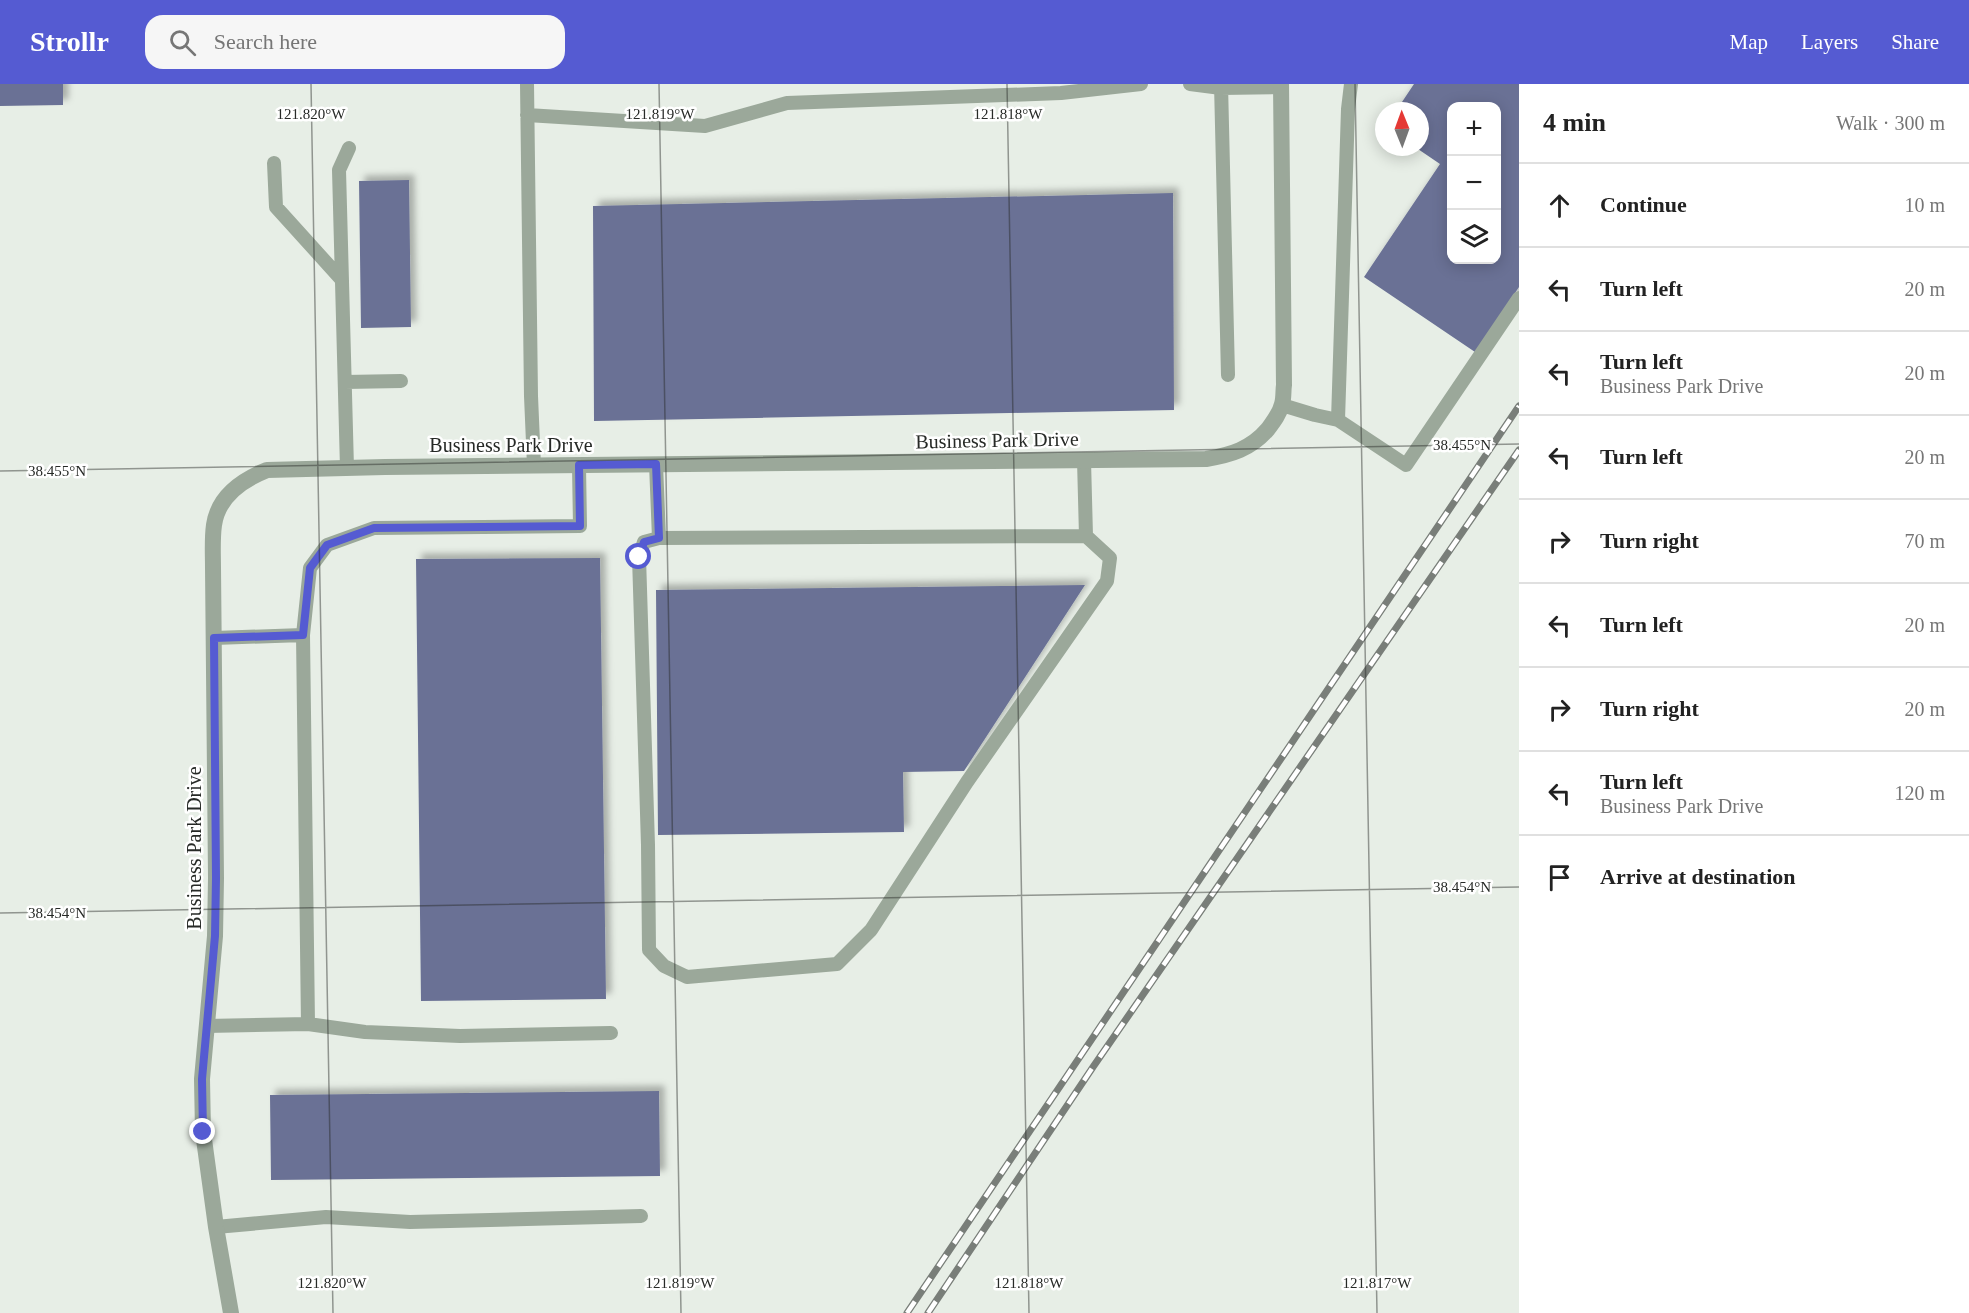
<!DOCTYPE html>
<meta charset="utf-8">
<style>
:root{--surface:#fff;--page:#f6f6f6;--text:#222;--muted:#767676;--line:#e0e0e0;--accent:#555bd2}
body{margin:0;font-family:"Times New Roman",serif;background:var(--page);color:var(--text)}
.controls{position:absolute;right:18px;top:18px;display:grid;overflow:hidden;border-radius:12px;box-shadow:0 3px 15px #0003}
.controls button{width:54px;height:54px;display:grid;place-items:center;padding:0;border:0;border-bottom:2px solid var(--line);background:var(--surface);color:var(--text);font:30px sans-serif}
.compass{position:absolute;left:1375px;top:18px;width:54px;height:54px;border-radius:50%;background:var(--surface);box-shadow:0 3px 15px #0003;rotate:359deg}
.stop{position:absolute;width:18px;height:18px;margin:-14px;border:4px solid #555bd2;border-radius:50%;background:#fff}
.stop.end{background:#555bd2;border-color:#fff;box-shadow:0 2px 6px #0008}
.list{margin:0;padding:0;list-style:none}
h2{display:flex;justify-content:space-between;align-items:center;height:78px;margin:0;padding:0 24px;font-size:26px}
h2 small{font-size:20px;font-weight:400;color:var(--muted)}
.list li{display:grid;grid-template-columns:39px 1fr auto;gap:18px;align-items:center;box-sizing:border-box;height:84px;padding:0 24px;border-top:2px solid var(--line)}
.list b{display:block;font-size:22px;white-space:nowrap}
.list p{margin:0;font-size:20px;white-space:nowrap;color:var(--muted)}
.list em{font-size:20px;font-style:normal;color:var(--muted)}
.icon{flex:none;width:33px;height:33px;fill:none;stroke:currentColor;stroke-width:2;stroke-linecap:round;stroke-linejoin:round}
.map{position:relative;flex:none;width:1519px;height:1229px;overflow:hidden}
header{display:flex;align-items:center;gap:36px;box-sizing:border-box;height:84px;padding:0 30px;background:var(--accent);color:#fff}
header strong{font-size:28px}
nav{display:flex;gap:33px;margin-inline-start:auto;font-size:21px}
.search{width:420px;height:54px;background:var(--page);display:flex;align-items:center;gap:15px;box-sizing:border-box;padding:0 21px;border-radius:18px;color:var(--muted);font-size:22px}
main{display:flex}
aside{flex:1;background:var(--surface)}
.map>svg:first-child{display:block}
.building{fill:#6a7195;fill-rule:evenodd;filter:url(#shadow)}
.lines{fill:none;stroke-linecap:round;stroke-linejoin:round}
.service{stroke:#9ba89a;stroke-width:14}
.minor{stroke:#9ba89a;stroke-width:16}
.rail-casing{stroke:#797e79;stroke-width:7}
.rail{stroke:#fff;stroke-width:4.5;stroke-dasharray:14;stroke-linecap:butt}
.route{stroke:#555bd2;stroke-width:8}
.ticks{fill:none;stroke:#262926;stroke-width:1.5;stroke-opacity:0.45}
.labels{text-anchor:middle;stroke-width:5;stroke-linejoin:round;paint-order:stroke}
.street-label{font-size:20px;fill:#262926;stroke:#fff}
.ticks-label{font-size:15px;text-anchor:middle;fill:#262926;stroke:#fff;stroke-width:5;stroke-linejoin:round;paint-order:stroke}
</style>
<header>
<strong>Strollr</strong>
<div class="search"><svg class="icon" aria-label="search" viewBox="0 0 24 24"><circle cx="10" cy="10" r="6"/><path d="M15 15l6 6"/></svg>Search here</div>
<nav><a>Map</a><a>Layers</a><a>Share</a></nav>
</header>
<main>
<div class="map">
<svg width="1519" height="1229" viewBox="0 0 1519 1229">
<defs>
<filter id="shadow"><feDropShadow dx="5.5" dy="-5.5" stdDeviation="3" flood-color="#0004"/></filter>
</defs>
<rect width="100%" height="100%" fill="#e7eee6"/>
<path class="building" d="M0 0H63V21L0 22Z
M1414 0H1519V203L1475 268 1364 193 1440 80 1415 63H1420V27H1396ZM1452 22H1496V176H1452Z
M409 96 411 243 361 244 359 97Z
M1173 109 1174 326 594 337 593 122Z
M600 474 606 915 421 917 416 475Z
M1085 501 964 687 903 688 904 748 658 751 656 506Z
M659 1007 660 1092 271 1096 270 1011Z"/>
<g class="lines">
<path class="service" d="M527 0 531 312 534 382
M1190 0 1221 4 1281 3
M1221 0 1228 291
M1351 0 1348 25 1338 336 1406 381 1519 214
M527 31 705 42 787 19 1061 9 1141 0
M274 79 276 123 342 196
M345 298 401 297
M1282 321 1315 331 1338 336
M656 380 659 454 1086 452 1084 376
M347 384 339 86 349 64
M659 454 644 458 639 473 648 761 649 866 664 882 687 893 837 880 871 846 967 698 1107 497 1110 474 1086 452
M303 551 310 484 327 461 374 444 580 442 579 382
M308 940 365 948 460 952 611 949
M206 942 308 940 303 551 214 554
M216 1143 326 1133 410 1138 641 1132"/>
<path class="minor" d="M231 1229 216 1143 203 1048 202 995 215 852 216 794 213 484C213 470 212 455 214 441 218 413 242 396 267 386L385 383 1206 375C1231 371 1251 365 1268 345 1274 337 1280 329 1282 320 1284 314 1283 307 1284 301L1281 0"/>
<g class="rail-casing">
<path id="rail" d="M907 1229 1519 322
M928 1229 1093 983 1519 366"/>
</g>
<use href="#rail" class="rail"/>
</g>
<g class="lines">
<path class="route" d="M203 1048 202 995 215 852 216 794 214 554 303 551 310 484 327 461 374 444 580 442 579 381 656 380 659 454 644 458 639 473"/>
</g>
<path class="ticks" d="M311 0 333 1229M659 0 681 1229M1007 0 1029 1229M1355 0 1377 1229M0 387 1519 360M0 829 1519 803"/>
<g class="labels">
<g class="street-label">
<text transform="translate(997 356) rotate(-1)" y="7">Business Park Drive</text>
<text x="511" y="368">Business Park Drive</text>
<text transform="translate(194 764) rotate(-90)" y="7">Business Park Drive</text>
</g>
</g>
<g class="ticks-label">
<text x="311" y="35">121.820°W</text>
<text x="660" y="35">121.819°W</text>
<text x="1008" y="35">121.818°W</text>
<text x="1462" y="366">38.455°N</text>
<text x="57" y="392">38.455°N</text>
<text x="1462" y="808">38.454°N</text>
<text x="57" y="834">38.454°N</text>
<text x="332" y="1204">121.820°W</text>
<text x="680" y="1204">121.819°W</text>
<text x="1029" y="1204">121.818°W</text>
<text x="1377" y="1204">121.817°W</text>
</g>
</svg>
<div class="controls">
<button>+</button>
<button>−</button>
<button><svg class="icon" aria-label="layers" viewBox="0 0 24 24"><path d="M12 4l9 5-9 5-9-5zM3 14l9 5 9-5"/></svg></button>
</div>
<svg class="compass" viewBox="-18 -18 36 36"><path d="M0-13l5 13h-10z" fill="#e53935"/><path d="M0 13l5-13h-10z" fill="#767676"/></svg>
<div class="stop" style="left:639px;top:473px"></div>
<div class="stop end" style="left:203px;top:1048px"></div>
</div>
<aside>
<h2>4 min<small>Walk · 300 m</small></h2>
<ul class="list">
<li><svg class="icon" aria-label="ahead" viewBox="0 0 24 24"><path d="M12 20V5M6 11l6-6 6 6"/></svg><div><b>Continue</b></div><em>10 m</em></li>
<li><svg class="icon" aria-label="left" viewBox="0 0 24 24"><path d="M17 20v-9H6M10 6l-5 5 5 5"/></svg><div><b>Turn left</b></div><em>20 m</em></li>
<li><svg class="icon" aria-label="left" viewBox="0 0 24 24"><path d="M17 20v-9H6M10 6l-5 5 5 5"/></svg><div><b>Turn left</b><p>Business Park Drive</p></div><em>20 m</em></li>
<li><svg class="icon" aria-label="left" viewBox="0 0 24 24"><path d="M17 20v-9H6M10 6l-5 5 5 5"/></svg><div><b>Turn left</b></div><em>20 m</em></li>
<li><svg class="icon" aria-label="right" viewBox="0 0 24 24"><path d="M7 20v-9h11M14 6l5 5-5 5"/></svg><div><b>Turn right</b></div><em>70 m</em></li>
<li><svg class="icon" aria-label="left" viewBox="0 0 24 24"><path d="M17 20v-9H6M10 6l-5 5 5 5"/></svg><div><b>Turn left</b></div><em>20 m</em></li>
<li><svg class="icon" aria-label="right" viewBox="0 0 24 24"><path d="M7 20v-9h11M14 6l5 5-5 5"/></svg><div><b>Turn right</b></div><em>20 m</em></li>
<li><svg class="icon" aria-label="left" viewBox="0 0 24 24"><path d="M17 20v-9H6M10 6l-5 5 5 5"/></svg><div><b>Turn left</b><p>Business Park Drive</p></div><em>120 m</em></li>
<li><svg class="icon" aria-label="arrive" viewBox="0 0 24 24"><path d="M6 21V4h12l-3 4 3 4H6"/></svg><div><b>Arrive at destination</b></div></li>
</ul>
</aside>
</main>
